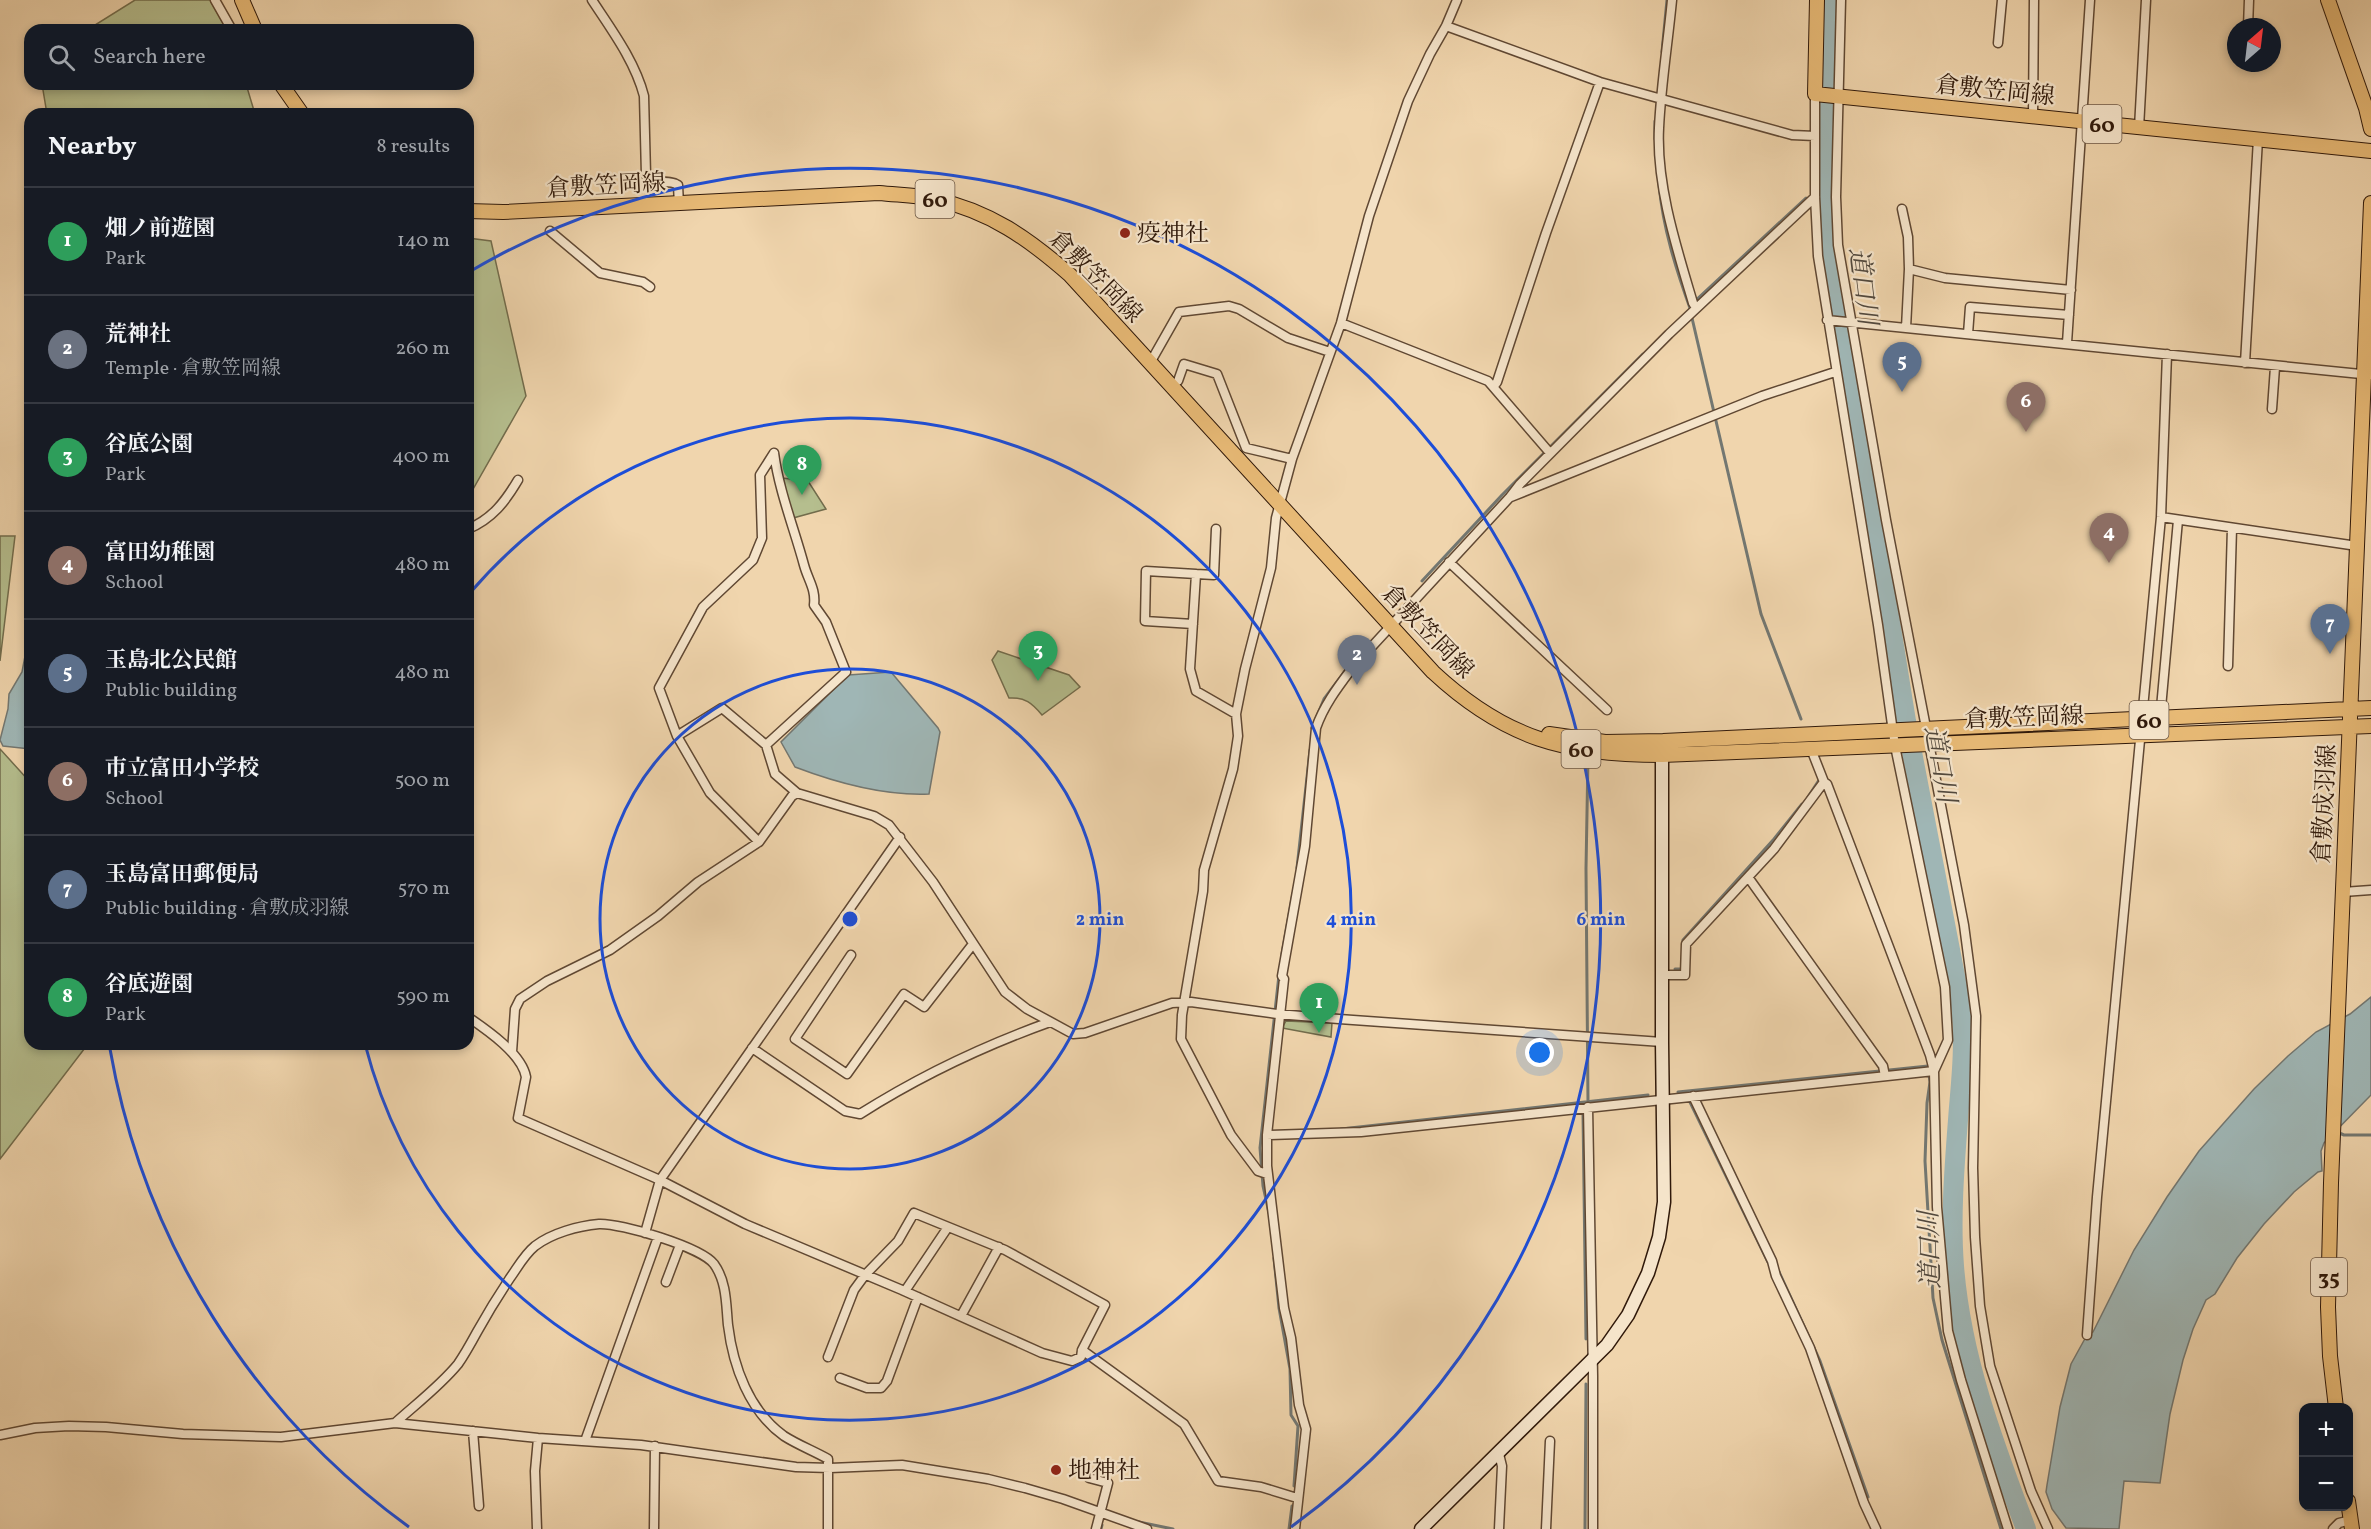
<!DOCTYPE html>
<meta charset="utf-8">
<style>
:root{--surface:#171b24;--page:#20242c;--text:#f1f3f6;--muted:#9ea1a6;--line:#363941;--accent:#2563eb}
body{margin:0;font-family:Vollkorn,"Noto Serif JP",serif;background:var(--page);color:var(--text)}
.controls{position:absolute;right:18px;bottom:18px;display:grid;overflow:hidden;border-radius:12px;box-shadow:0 3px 9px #0003}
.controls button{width:54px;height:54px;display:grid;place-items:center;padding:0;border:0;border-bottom:2px solid var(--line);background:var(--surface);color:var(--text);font:30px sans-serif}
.compass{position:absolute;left:2227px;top:18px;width:54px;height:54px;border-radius:50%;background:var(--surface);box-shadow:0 3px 9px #0003;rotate:28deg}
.you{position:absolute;left:1540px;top:1053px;width:21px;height:21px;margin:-15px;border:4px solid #fff;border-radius:50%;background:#1a73e8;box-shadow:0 0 0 9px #1a73e833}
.badge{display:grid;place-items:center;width:39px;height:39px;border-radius:50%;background:var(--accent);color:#fff;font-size:20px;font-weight:700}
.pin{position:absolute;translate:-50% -50px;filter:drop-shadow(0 2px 3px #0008)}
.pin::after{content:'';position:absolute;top:32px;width:21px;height:18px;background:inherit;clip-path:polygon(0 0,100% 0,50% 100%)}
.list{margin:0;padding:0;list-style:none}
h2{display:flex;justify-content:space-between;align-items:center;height:78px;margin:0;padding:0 24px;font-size:26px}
h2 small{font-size:20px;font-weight:400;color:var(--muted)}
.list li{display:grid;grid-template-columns:39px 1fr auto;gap:18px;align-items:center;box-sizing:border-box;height:108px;padding:0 24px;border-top:2px solid var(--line)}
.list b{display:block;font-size:22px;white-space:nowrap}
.list p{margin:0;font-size:20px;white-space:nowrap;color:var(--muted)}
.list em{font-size:20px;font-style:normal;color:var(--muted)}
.icon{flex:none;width:33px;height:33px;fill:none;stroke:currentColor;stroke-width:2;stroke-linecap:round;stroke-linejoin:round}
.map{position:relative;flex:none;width:2371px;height:1529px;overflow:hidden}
.search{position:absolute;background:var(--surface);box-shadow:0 3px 9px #0003;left:24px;top:24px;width:450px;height:66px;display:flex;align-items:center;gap:15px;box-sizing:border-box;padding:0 21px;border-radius:18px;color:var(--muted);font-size:22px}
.panel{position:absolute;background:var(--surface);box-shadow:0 3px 9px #0003;left:24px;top:108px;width:450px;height:942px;border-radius:18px}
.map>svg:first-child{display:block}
.green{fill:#b5be8e;stroke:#726c4c;stroke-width:1.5}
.water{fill:#9fb6b5;stroke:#737771;stroke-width:1.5}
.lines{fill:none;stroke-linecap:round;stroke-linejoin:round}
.stream{stroke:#737771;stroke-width:3}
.river{stroke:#9fb6b5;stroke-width:20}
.street-casing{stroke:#604833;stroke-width:11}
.secondary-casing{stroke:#30190a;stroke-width:15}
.primary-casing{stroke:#30190a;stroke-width:16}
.street{stroke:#f5e4ca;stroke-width:8}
.secondary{stroke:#f5e4ca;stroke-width:12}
.primary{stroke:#e8ba76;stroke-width:14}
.ring{fill:none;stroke:#1d4ed8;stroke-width:3}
.poi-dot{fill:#8f2418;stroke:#f5e4ca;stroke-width:2}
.labels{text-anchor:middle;stroke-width:4.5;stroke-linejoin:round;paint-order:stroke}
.shield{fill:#f5e4ca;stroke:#6b5644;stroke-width:1.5}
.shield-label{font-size:22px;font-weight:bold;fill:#30190a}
.street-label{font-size:24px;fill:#30190a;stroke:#f5e4ca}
.poi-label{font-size:24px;fill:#30190a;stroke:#f5e4ca;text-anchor:start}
.water-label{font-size:26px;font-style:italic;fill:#51483d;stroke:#f5e4ca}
.centre{fill:#1d4ed8;stroke:#f5e4ca;stroke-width:3}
.ring-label{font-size:18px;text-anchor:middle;font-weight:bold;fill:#1d4ed8;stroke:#f5e4ca;stroke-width:4.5;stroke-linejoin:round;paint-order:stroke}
</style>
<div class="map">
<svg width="2371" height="1529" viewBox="0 0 2371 1529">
<rect width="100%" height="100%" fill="#f0d5ad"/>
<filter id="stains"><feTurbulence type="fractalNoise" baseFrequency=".00333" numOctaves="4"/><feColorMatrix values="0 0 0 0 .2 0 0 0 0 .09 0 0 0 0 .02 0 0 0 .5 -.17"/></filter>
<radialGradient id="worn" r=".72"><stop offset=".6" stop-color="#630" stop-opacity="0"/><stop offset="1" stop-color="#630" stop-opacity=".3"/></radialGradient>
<path class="green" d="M135 0H210L227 30H87Z
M42 84H246L255 114H47Z
M468 238 491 241 526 396 468 498Z
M782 478 808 481 826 509 793 518Z
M0 536H15L0 661Z
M998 651 1069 675 1080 687 1042 715C1032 703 1025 697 1009 698L992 660Z
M0 749 30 782V1044H88L0 1159Z
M1286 1021 1332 1023 1331 1037 1282 1028Z"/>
<path class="water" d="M30 630V749L3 746 0 740 8 709 9 694 22 672Z
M891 672 938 728 940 732 929 794C883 796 837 783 795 767L781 742 848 675Z
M2371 997V1095L2324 1143 2321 1151 2322 1171 2318 1172 2294 1192 2264 1224 2237 1258 2215 1294 2206 1300 2193 1329 2183 1360 2170 1414 2160 1483 2124 1481 2119 1529 2066 1528 2052 1509 2046 1492 2047 1485 2060 1407 2071 1364 2087 1335 2093 1332 2134 1250 2167 1197 2199 1151 2254 1089 2288 1056 2316 1032 2350 1014Z"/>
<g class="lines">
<path class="stream" d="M1662 52 1667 0
M1655 139V121
M1659 184C1663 229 1676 269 1691 311
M1820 189H1827
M1695 301 1806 198
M1692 318 1761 614 1801 719
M1422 581 1502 495 1643 354
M1312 728 1324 699 1349 666
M1808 797 1821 777
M1297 868 1310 750
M1683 944V940L1774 839 1802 804
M1282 954 1293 893
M1675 969H1682
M1678 1092 1928 1066 1930 1082 1927 1103 1925 1161 1933 1298 1942 1340 2001 1529
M1688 1098 1768 1262
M1588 1102 1586 869 1588 757
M1583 1112 1586 1339
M1341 1129 1648 1095
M2337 1132 2344 1135H2371
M1269 1213 1263 1186 1260 1148 1279 975
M1274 1258 1279 1308 1290 1369 1291 1415 1298 1426 1294 1486
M1779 1272 1820 1361 1868 1497
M1139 1522 1173 1529
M1101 1529 1102 1525
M1289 1529 1292 1506
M1585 1529 1586 1384"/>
<path class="river" d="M1832 0 1827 109 1832 291 1847 353 1906 721 1961 1007C1965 1041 1962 1073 1959 1107 1955 1160 1950 1214 1954 1266 1961 1358 1994 1444 2026 1529"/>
<g class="street-casing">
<path id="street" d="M215 0 232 30
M592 0C611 29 635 61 644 96L646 175 649 181C659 184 669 179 678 185L679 205
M1672 0C1668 42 1661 85 1659 128 1656 185 1677 249 1693 303L1696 308
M1841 0 1836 197 1838 245 1886 520 1964 925 1976 1016 1973 1168 1975 1237 1980 1306 1990 1366 2031 1491 2048 1529
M1446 26 1600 82 1792 135 1815 136
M2248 27 2249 0
M1998 43 2002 0
M1815 94V197L1818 256 1878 625 1895 746 1945 987 1948 1040 1934 1071
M2033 117 2034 0
M2139 128 2146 0
M1902 209 1908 237 1909 269
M550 231 600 273 643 282 650 287
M1827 320 2371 375
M1341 323 1488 381 1550 453
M1906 328 1909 269 1945 278 2071 290
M1968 334 1970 307 2069 315
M2067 343 2090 0
M1150 363 1179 312 1229 306 1239 309 1288 338 1330 352
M2245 363 2258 139
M1178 381 1184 364 1217 374 1246 448 1292 459
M1494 386 1497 382 1546 233 1600 82
M2272 409 2275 367
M774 453C779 491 794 528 804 565 808 580 816 589 814 605L826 622 846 672 766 745 775 774 797 793 874 816 889 825 933 882 1005 992 1027 1009 1073 1034 1085 1033 1172 1003 1191 1002 1277 1014 1339 1019 1662 1042
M1511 497 1762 396 1835 372
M2161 517 2357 546
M468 529C492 519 505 502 518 480
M1216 529 1214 575 1196 574 1190 669 1196 691 1236 714
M1449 562 1607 710
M1193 624 1145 621 1146 571 1196 574
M2228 666 2232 528
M2160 719 2178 520
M677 736 722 708 766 745
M1811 749 1824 782 1827 784 1930 1055 1934 1071 1937 1207 1948 1331 1961 1380 2008 1529
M759 842 710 793 677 736 659 688 703 607 753 560 762 538 760 475 774 453
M1748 877 1883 1066 1885 1076
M2343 892 2371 890
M851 955 795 1039 847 1074 904 994 924 1007 973 944
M1662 975H1685L1686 944 1774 849 1824 782
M468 1017C487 1030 522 1054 526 1077L518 1118 660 1180 745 1224 902 1290 1042 1353 1072 1361 1081 1357 1082 1350 1105 1305 1005 1250 914 1213 898 1241 865 1275 854 1290 828 1357
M752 1048 845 1111 860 1114C920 1076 983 1046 1050 1022
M512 1052 515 1009 520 999 547 981 610 950 658 916 698 882 759 842 792 796 797 793
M1693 1096 1772 1261 1776 1276 1810 1348 1864 1503 1876 1529
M1588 1107 1593 1376V1529
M1267 1135 1361 1132 1934 1071
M1267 1174 1258 1171 1231 1135 1181 1039 1182 1015 1203 891 1204 870 1233 769 1238 736 1236 714 1245 669 1271 568 1276 518 1292 459 1341 323 1369 216 1408 101 1430 54 1446 26 1457 0
M645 1233 660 1180 900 837
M666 1282 680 1245
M905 1291 948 1227
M961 1316 999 1247
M2087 1335 2097 1197 2161 517 2167 354
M1082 1350 1184 1424 1218 1481 1261 1487 1297 1498
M840 1378 867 1388H881L887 1381 918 1297
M395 1423C416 1404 440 1386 458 1364 465 1354 471 1343 477 1332 487 1314 498 1296 510 1278 518 1267 524 1255 535 1246 552 1233 578 1226 599 1224 621 1223 701 1247 714 1264 727 1282 726 1305 728 1325 733 1366 749 1411 784 1436 798 1445 814 1451 828 1459V1529
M473 1431 479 1506
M0 1435 35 1428 69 1426 106 1427 183 1434 281 1437 395 1423 538 1438 641 1445 796 1467 830 1468 902 1465 988 1479 1025 1488 1063 1499 1147 1529
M585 1441 658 1237
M1499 1454 1502 1466 1499 1529
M1089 1478 1108 1483 1096 1529
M537 1529 535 1471 538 1438
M654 1529 655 1446
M1295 1529 1306 1429 1299 1405 1291 1338 1284 1308 1267 1166V1135L1284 979 1282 976 1305 846 1316 728C1324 705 1338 687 1353 667L1510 497 1520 484 1669 334 1815 197
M1546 1529 1550 1441
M2333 1529 2339 1523 2351 1520"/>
</g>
<g class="secondary-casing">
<path id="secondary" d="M1421 1529 1607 1345 1628 1315 1648 1273 1659 1237 1664 1202 1662 1042V745"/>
</g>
<g class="primary-casing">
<path id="primary" d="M242 0 255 30
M1817 0 1815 94 2371 151
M2328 0 2366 108 2371 129
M281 84 302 114
M468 211 503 212 879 193C897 195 917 195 934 199 990 211 1029 239 1070 275L1433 672C1505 739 1566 755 1662 755L2371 726
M1549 734 1605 742 1663 741 2371 708
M2336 1408 2330 1356 2328 1307 2331 1183 2371 203
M2348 1501 2352 1529"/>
</g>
<use href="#street" class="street"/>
<use href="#secondary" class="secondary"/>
<use href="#primary" class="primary"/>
</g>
<g class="ring">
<circle cx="850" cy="919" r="250"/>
<path d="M469 594A501 501 0 1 1 365 1044"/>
<path d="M409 1527A751 751 0 0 1 110 1049M469 272A751 751 0 0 1 1291 1527"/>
</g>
<g class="poi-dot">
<circle cx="1125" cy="233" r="6"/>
<circle cx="1056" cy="1470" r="6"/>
</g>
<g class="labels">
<g class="shield">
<rect x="2082.5" y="105" width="39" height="38" rx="4.5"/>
<rect x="915.5" y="180" width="39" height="38" rx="4.5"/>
<rect x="2129.5" y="701" width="39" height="38" rx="4.5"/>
<rect x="1561.5" y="730" width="39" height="38" rx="4.5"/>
<rect x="2311" y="1258" width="36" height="38" rx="4.5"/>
</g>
<g class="shield-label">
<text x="2102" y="132">60</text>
<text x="935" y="207">60</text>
<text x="2149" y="728">60</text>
<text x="1581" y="757">60</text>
<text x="2329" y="1285">35</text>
</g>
<g class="street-label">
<text transform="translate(1995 90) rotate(6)" y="8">倉敷笠岡線</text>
<text transform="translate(606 185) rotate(-3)" y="8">倉敷笠岡線</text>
<text transform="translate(1096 276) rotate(45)" y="8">倉敷笠岡線</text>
<text transform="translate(1428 631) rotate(46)" y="8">倉敷笠岡線</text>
<text transform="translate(2024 717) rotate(-2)" y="8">倉敷笠岡線</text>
<text transform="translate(2324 804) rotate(-87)" y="8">倉敷成羽線</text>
</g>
<g class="poi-label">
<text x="1137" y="241">疫神社</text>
<text x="1068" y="1478">地神社</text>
</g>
<g class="water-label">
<text transform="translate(1864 286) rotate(83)" y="9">道口川</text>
<text transform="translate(1941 764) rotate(80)" y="9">道口川</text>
<text transform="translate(1929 1250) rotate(-92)" y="9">道口川</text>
</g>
</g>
<circle cx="850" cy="919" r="9" class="centre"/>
<g class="ring-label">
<text x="1100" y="925">2 min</text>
<text x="1351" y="925">4 min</text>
<text x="1601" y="925">6 min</text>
</g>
<rect width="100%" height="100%" filter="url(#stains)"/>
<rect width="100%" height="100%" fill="url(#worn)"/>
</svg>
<div class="controls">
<button>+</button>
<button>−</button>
</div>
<svg class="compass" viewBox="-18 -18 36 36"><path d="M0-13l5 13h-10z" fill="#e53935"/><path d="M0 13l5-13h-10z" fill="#9ea1a6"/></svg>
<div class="you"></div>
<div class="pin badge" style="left:1319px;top:1033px;background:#2e9e5b">1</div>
<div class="pin badge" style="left:1357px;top:685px;background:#6b7280">2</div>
<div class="pin badge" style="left:1038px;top:681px;background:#2e9e5b">3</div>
<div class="pin badge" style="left:2109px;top:563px;background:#8d6e63">4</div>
<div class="pin badge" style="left:1902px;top:392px;background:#5c6f8a">5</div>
<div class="pin badge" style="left:2026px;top:432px;background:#8d6e63">6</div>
<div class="pin badge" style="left:2330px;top:654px;background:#5c6f8a">7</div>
<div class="pin badge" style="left:802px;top:495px;background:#2e9e5b">8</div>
<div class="search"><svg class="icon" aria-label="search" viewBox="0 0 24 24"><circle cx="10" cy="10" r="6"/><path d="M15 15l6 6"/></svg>Search here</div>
<section class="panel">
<h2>Nearby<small>8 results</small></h2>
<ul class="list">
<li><span class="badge" style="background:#2e9e5b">1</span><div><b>畑ノ前遊園</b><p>Park</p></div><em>140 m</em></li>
<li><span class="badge" style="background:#6b7280">2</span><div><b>荒神社</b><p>Temple · 倉敷笠岡線</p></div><em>260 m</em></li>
<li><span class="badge" style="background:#2e9e5b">3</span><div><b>谷底公園</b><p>Park</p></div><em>400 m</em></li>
<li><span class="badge" style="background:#8d6e63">4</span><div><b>富田幼稚園</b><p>School</p></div><em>480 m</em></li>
<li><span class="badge" style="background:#5c6f8a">5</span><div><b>玉島北公民館</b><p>Public building</p></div><em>480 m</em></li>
<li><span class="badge" style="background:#8d6e63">6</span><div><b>市立富田小学校</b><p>School</p></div><em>500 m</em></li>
<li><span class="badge" style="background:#5c6f8a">7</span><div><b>玉島富田郵便局</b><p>Public building · 倉敷成羽線</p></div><em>570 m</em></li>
<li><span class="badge" style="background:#2e9e5b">8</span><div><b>谷底遊園</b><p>Park</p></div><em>590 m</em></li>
</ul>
</section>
</div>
